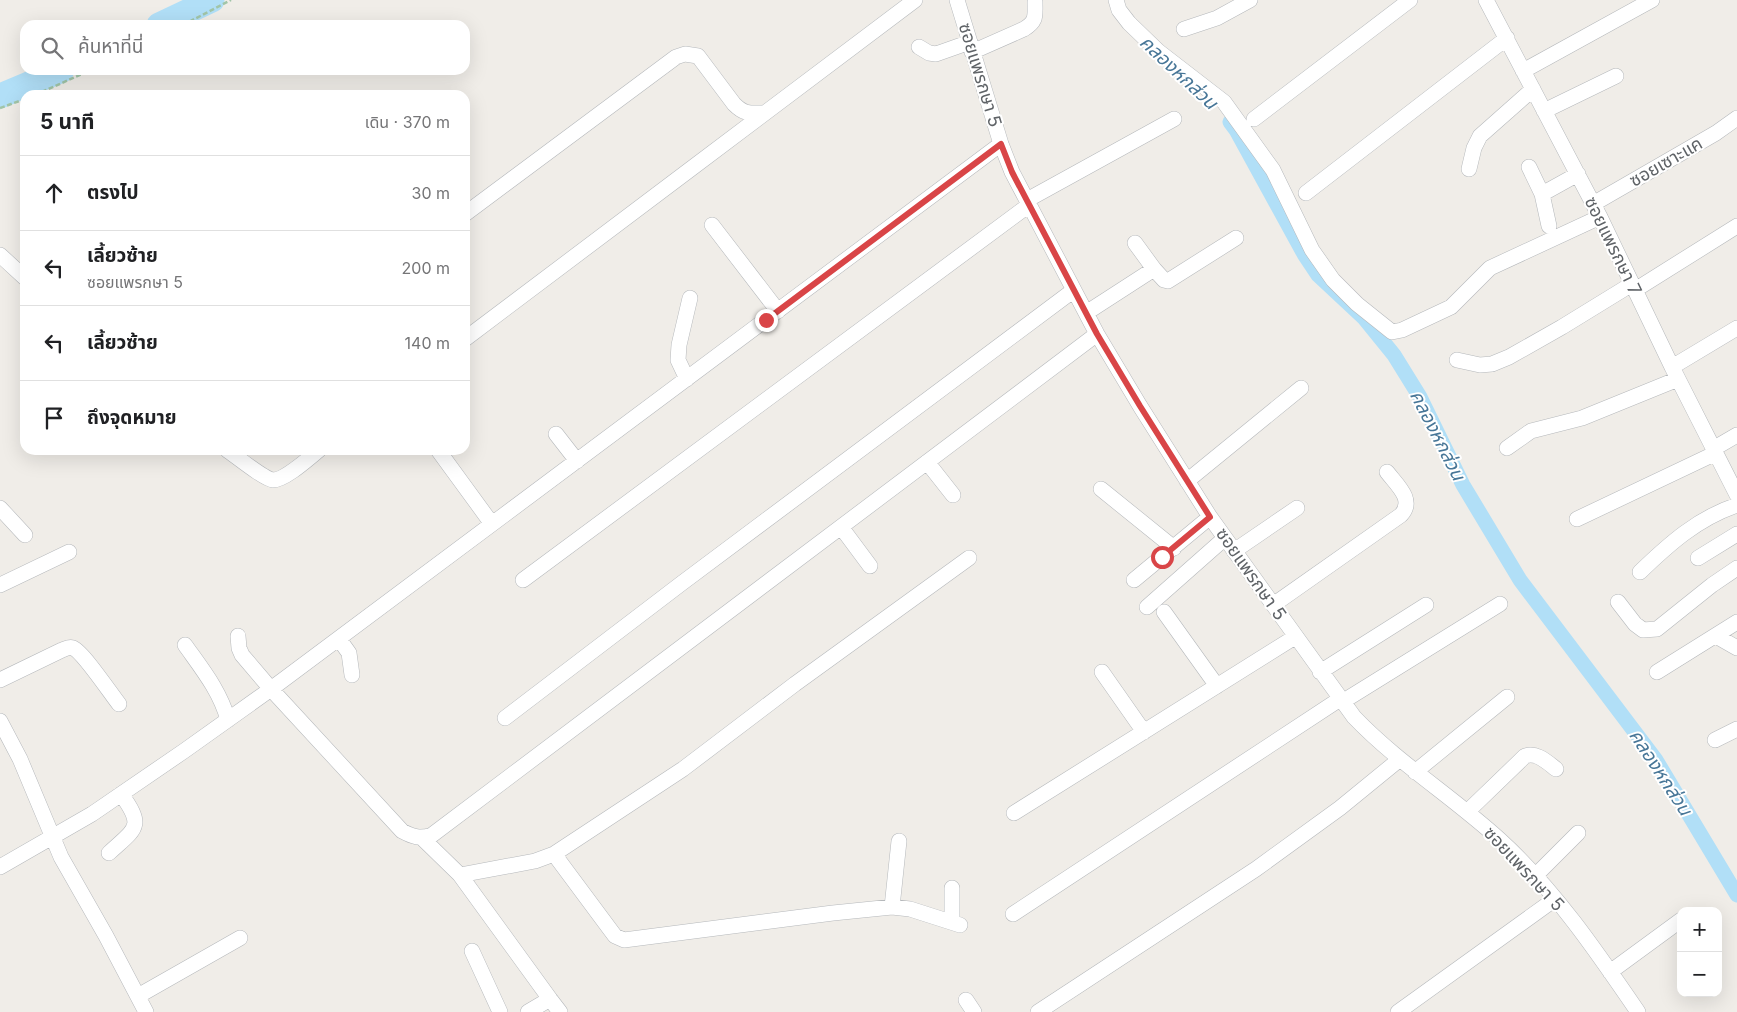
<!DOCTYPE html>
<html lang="th">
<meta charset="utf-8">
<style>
:root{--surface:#fff;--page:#f2f2f2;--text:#202124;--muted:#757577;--line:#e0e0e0}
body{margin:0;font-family:Inter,"Noto Sans Thai",sans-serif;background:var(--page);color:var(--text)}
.controls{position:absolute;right:15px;bottom:15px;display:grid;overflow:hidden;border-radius:10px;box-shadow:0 5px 20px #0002}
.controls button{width:45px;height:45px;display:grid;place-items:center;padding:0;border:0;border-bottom:1px solid var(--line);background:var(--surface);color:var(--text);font:25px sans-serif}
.stop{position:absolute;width:15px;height:15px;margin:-11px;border:4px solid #d94547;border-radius:50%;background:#fff}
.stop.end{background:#d94547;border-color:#fff;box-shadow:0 1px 5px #0008}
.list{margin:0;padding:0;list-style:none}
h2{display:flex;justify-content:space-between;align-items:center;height:65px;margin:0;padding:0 20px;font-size:21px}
h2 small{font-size:16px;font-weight:400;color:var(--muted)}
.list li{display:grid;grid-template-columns:32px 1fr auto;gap:15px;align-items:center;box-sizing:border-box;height:75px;padding:0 20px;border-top:1px solid var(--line)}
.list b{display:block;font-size:19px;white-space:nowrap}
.list p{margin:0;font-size:16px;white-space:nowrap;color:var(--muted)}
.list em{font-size:16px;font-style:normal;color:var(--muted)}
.icon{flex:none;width:28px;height:28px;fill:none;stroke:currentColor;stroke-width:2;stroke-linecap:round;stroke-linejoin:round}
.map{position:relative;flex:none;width:1737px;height:1012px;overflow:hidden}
.search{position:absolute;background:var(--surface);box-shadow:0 5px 20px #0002;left:20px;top:20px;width:450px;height:55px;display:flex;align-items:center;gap:12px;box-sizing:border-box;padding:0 18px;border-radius:15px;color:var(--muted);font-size:19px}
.panel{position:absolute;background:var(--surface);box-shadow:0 5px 20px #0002;left:20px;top:90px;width:450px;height:365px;border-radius:15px}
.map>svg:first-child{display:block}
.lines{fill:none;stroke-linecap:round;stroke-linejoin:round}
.canal{stroke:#b1dff7;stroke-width:15}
.river{stroke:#b1dff7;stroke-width:25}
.minor-casing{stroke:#b5b8bb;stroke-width:16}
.path{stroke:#a1c5a8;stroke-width:2.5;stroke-dasharray:5 2.5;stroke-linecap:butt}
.minor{stroke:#fff;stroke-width:15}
.route{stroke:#d94547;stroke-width:6}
.labels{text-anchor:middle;stroke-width:4;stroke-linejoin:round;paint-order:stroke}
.street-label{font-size:18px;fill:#5f6367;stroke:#fff}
.water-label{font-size:19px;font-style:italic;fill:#477697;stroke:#fff}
</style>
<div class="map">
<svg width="1737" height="1012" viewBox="0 0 1737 1012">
<rect width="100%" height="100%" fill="#f0ede8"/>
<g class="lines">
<path class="canal" d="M1230 122 1236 130 1304 254 1318 275 1364 318 1394 355 1420 397 1463 485 1520 580 1656 760 1737 895"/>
<path class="river" d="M159 25 212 0
M0 96 62 70"/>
<g class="minor-casing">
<path id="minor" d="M957 0 1001 144 1012 172 1097 334 1140 406 1210 517 1354 717C1398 763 1453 797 1500 840 1554 889 1597 952 1638 1012
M1116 0 1119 10 1129 23 1158 51 1224 102 1273 170 1312 250 1333 280 1357 304 1392 332 1402 330 1451 307 1490 268 1600 217
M1486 0 1600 217 1672 367 1737 495
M1184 29 1217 18 1250 0
M919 47 929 53 936 54 970 42
M972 52 1024 29C1037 21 1035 16 1035 2
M1523 71 1652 0
M1544 111 1616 76
M1254 119 1410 0
M1529 167 1542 194
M1469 169 1474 148 1480 136 1533 89
M1306 193 1507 38
M1027 200 1174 119
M1593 204 1716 133 1737 118
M465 214 676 57 685 54 698 56 734 104C745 115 750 113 764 113
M712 225 778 311
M1549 226 1542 194 1578 174
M1135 243 1154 269
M0 255 25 278
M1635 290 1737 226
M1086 313 1154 269 1164 280 1168 281 1236 238
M465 339C616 227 764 112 915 0
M1457 360 1480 365 1492 364 1509 357 1562 327 1632 284
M1672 367 1737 328
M687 379 678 360 679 345 690 298
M556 434 577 461
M1507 448 1531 431 1582 418 1678 379
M1713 449 1737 435
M227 450C236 456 264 479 273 480 285 480 309 458 319 450
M438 450 492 524
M927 462 953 495
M1187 481 1301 388
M1101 489 1174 548
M0 508 25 535
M1577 519 1716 453
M841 527 870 566
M1234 551 1297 508
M1698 558 1737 534
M1640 572C1669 544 1698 518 1737 505
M523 580 1029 205
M1134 580 1210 517
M0 585 69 552
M1618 602 1635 624 1643 630 1657 629 1712 585 1737 568
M1273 605 1401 515C1415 500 1397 485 1387 472
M1147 607 1225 538
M1164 612 1217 686
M238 636 239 648 242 655 271 689 402 831C413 837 420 839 432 835L1097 334
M1716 636 1737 648
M339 639 349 653 352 675
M185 645C202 669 220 691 228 720
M1102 672 1144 732
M1320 672 1426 605
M1657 672 1737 622
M0 680 62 650C65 649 70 646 73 648 83 652 111 694 119 704
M1342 702 1500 604
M505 718 682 583 1074 290
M0 721 20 759 61 857 106 936 146 1012
M1715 740 1737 729
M1415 772 1507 697
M1468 811 1525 756C1537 752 1547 762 1556 769
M1014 813 1295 637
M422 838 460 875 550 999 528 1012
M109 853C136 828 145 827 121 794
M554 854 609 928 615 936 624 940 833 913 892 907 910 909 960 925
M0 867 92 814 184 751 271 689 1001 144
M460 875 535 861 554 854 683 769 795 684 969 558
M1535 876 1578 833
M952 888V922
M892 907 899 841
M1013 914 1340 699
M472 951 500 1012
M1610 972 1681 920
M138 996 240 938
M550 999 560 1012
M966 1000 974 1012
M1038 1012 1256 869 1340 808 1400 759
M1398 1012 1555 899"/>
</g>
<path class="path" d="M183 25 231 0
M35 95 91 70
M0 108 25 99"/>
<use href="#minor" class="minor"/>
</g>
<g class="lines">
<path class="route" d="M766 320 1001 144 1012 172 1097 334 1140 406 1210 517 1162 557"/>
</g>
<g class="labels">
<g class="street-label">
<text transform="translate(980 75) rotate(73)" y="6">ซอยแพรกษา 5</text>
<text transform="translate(1666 162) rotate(-30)" y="6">ซอยเซาะแค</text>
<text transform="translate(1613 246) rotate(64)" y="6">ซอยแพรกษา 7</text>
<text transform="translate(1251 574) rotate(55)" y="6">ซอยแพรกษา 5</text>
<text transform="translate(1524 869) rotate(47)" y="6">ซอยแพรกษา 5</text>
</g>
<g class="water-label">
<text transform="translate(1179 72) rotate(43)" y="7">คลองหกส่วน</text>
<text transform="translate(1438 435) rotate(63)" y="7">คลองหกส่วน</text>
<text transform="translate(1661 772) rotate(57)" y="7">คลองหกส่วน</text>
</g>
</g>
</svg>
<div class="controls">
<button>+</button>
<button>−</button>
</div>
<div class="stop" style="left:1162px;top:557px"></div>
<div class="stop end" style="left:766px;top:320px"></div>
<div class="search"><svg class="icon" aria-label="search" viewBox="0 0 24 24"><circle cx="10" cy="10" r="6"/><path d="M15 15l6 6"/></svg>ค้นหาที่นี่</div>
<section class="panel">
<h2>5 นาที<small>เดิน · 370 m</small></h2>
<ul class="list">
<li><svg class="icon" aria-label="ahead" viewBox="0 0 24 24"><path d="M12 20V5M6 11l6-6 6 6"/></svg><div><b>ตรงไป</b></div><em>30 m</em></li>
<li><svg class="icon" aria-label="left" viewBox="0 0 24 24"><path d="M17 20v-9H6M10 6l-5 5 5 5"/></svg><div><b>เลี้ยวซ้าย</b><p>ซอยแพรกษา 5</p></div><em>200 m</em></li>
<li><svg class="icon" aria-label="left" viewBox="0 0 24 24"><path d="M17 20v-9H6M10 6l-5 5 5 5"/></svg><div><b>เลี้ยวซ้าย</b></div><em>140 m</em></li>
<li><svg class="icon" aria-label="arrive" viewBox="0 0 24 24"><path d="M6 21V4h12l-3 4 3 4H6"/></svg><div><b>ถึงจุดหมาย</b></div></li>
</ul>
</section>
</div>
